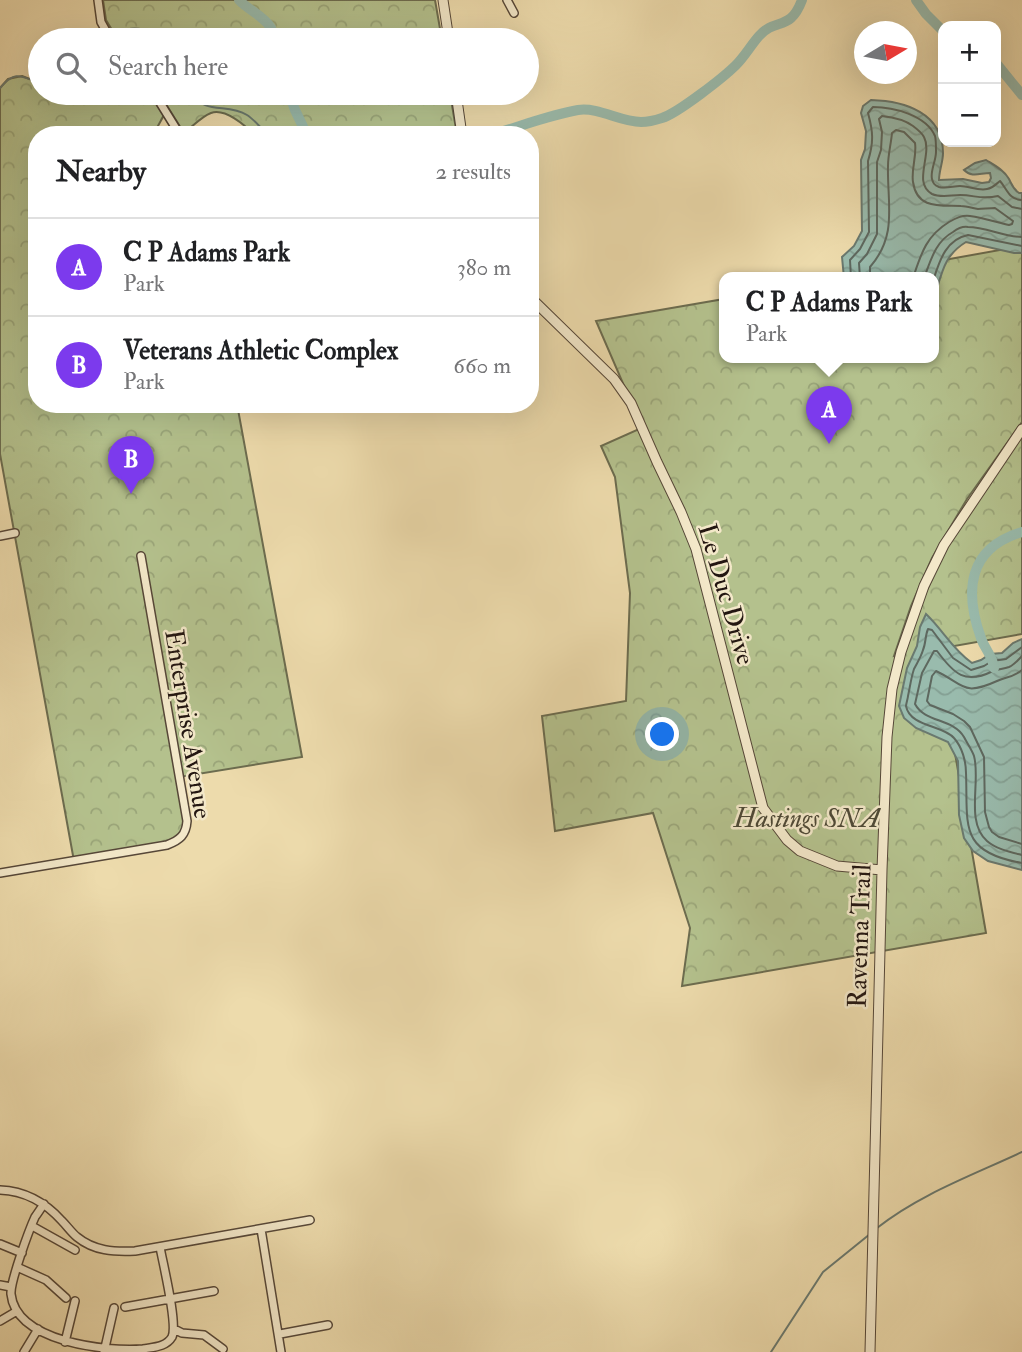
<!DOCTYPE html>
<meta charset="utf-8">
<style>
:root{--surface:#fff;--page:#f6f6f6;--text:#202124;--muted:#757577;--line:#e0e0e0;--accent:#7c3aed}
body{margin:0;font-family:"IM FELL Double Pica",serif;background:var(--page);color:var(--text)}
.controls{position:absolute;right:21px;top:21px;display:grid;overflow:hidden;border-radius:14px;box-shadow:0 7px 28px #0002}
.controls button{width:63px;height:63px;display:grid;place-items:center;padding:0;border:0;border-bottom:2px solid var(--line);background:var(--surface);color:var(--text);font:35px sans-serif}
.compass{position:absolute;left:854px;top:21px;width:63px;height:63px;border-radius:50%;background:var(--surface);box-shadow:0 7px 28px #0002;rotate:80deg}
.you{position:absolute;left:663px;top:735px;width:24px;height:24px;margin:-18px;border:5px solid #fff;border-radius:50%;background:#1a73e8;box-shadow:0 0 0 10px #1a73e833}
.badge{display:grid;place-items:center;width:46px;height:46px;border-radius:50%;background:var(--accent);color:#fff;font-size:23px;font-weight:700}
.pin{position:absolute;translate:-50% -58px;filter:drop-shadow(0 2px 4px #0008)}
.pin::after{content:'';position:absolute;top:37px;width:24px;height:21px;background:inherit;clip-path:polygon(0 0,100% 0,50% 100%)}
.popup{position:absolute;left:719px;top:272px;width:220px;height:91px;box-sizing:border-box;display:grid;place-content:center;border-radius:14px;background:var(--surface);filter:drop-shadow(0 2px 5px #0005);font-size:23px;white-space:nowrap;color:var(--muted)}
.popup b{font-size:26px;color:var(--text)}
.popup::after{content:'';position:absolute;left:50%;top:100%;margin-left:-14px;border:14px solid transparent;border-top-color:var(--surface)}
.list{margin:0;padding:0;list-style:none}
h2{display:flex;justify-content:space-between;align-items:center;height:91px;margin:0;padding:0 28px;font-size:30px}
h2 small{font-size:23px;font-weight:400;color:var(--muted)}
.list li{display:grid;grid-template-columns:46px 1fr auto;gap:21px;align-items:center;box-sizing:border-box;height:98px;padding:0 28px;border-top:2px solid var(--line)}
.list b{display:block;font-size:26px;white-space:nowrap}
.list p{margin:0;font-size:23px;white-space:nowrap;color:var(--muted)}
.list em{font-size:23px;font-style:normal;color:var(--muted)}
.icon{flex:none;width:38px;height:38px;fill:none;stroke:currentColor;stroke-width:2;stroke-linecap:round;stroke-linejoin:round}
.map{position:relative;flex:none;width:1022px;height:1352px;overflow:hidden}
.search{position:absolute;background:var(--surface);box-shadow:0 7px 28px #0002;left:28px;top:28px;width:511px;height:77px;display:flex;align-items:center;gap:18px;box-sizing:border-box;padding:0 24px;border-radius:38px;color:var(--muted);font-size:26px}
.panel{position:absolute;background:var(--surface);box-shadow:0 7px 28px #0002;left:28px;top:126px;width:511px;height:287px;border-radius:28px}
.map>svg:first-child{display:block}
.park{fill:url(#park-crowns);stroke:#6c6c4f;stroke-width:2}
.water{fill:url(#water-waves);stroke:#6a796f;stroke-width:2}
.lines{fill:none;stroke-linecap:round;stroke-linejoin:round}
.shore{stroke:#5e685f;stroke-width:2}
.stream{stroke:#6a796f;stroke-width:2}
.river{stroke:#99bbad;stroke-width:10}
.minor-casing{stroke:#564738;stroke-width:10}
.tertiary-casing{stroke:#564738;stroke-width:11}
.minor{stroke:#f3e8c9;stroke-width:7}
.tertiary{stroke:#f3e8c9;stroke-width:9}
.labels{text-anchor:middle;stroke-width:5;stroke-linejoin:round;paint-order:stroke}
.street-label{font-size:26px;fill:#231611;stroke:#f3e8c9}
.park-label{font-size:26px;font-style:italic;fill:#4e4936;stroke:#f3e8c9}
</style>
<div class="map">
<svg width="1022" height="1352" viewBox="0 0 1022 1352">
<defs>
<pattern id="park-crowns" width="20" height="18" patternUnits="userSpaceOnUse" patternTransform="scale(1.75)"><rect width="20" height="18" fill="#b4c18d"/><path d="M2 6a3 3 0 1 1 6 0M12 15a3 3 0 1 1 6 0" fill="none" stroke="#9aa579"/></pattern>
<pattern id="water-waves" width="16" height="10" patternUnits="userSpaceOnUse" patternTransform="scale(1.75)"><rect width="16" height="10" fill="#99bbad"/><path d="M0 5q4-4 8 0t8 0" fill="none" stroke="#84a094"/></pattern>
</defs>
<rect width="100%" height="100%" fill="#eddbac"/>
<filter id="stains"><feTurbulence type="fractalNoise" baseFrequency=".00286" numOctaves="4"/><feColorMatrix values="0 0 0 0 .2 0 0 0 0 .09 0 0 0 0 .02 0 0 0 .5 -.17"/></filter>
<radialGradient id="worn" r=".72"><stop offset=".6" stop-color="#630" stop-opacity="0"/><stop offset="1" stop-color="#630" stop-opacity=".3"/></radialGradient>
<path class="park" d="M103 0H435L442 40H118L106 20Z
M22 76 40 83V93H149L164 115 153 135H37V404H237L302 757 179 777 187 821 177 841 74 861 0 454V88L8 79Z
M159 93H450L457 135H254C245 125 225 108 211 113 202 116 192 127 184 133Z
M1022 246V422L967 499 932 558 911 606 894 656 901 655 906 638 944 551 1022 435V634L937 649 986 933 682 986 690 928 653 813 555 831 542 716 626 701 630 593 615 477 601 446 639 429 705 573 596 321 724 299V358H934V278H844Z"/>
<path class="water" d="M871 100C905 101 943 113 943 153 943 162 939 171 939 180L963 179 982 183 989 182 991 178 990 173C980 173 972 178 964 170L975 163 986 160C994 165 1004 170 1009 179 1012 185 1013 189 1019 193H1022V253H1014L966 242C943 256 942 274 934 298V278H844L842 257 854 246 862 231 861 160 865 149 866 131 861 113 863 106Z
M926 614C943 630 952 649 972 663L981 660 990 654 1002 653 1013 643 1022 639V870L988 861 973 851 964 838 959 815 958 761 948 742 916 728 904 718 899 706 907 668 917 646 920 627Z"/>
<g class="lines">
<path class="shore" d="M851 278 850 260 860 249 869 232 868 161C874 142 873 131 868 113L873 107C893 107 926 115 935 136 936 139 936 148 936 152 936 161 930 171 932 179 933 183 934 185 939 187 945 189 954 186 960 186 969 186 978 191 987 189 993 188 996 184 1000 181 1007 189 1009 200 1022 200
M860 278 859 263 867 254 877 234V162L881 150 882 132 879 119 882 116C891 117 905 120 913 126 917 129 922 133 924 137 933 154 912 183 932 194 941 198 951 195 960 195 975 195 981 200 998 196L1012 207 1022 209
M870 278V267C898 235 887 204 888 166 888 155 891 144 892 133L896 130 904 132 915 143C917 156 911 169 913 182 917 210 941 205 961 206 967 206 972 208 978 209 983 209 989 208 995 208L1013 221 1012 224 1009 225C996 222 983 218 970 216 962 215 956 218 949 222 926 236 921 254 913 278
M924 278C931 260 935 242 953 232 957 229 962 226 968 227 986 227 1004 237 1022 237
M934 278C940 259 947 239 968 235L1022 246
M1022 647 1006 659 992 661 984 666 971 670 953 658 932 630 928 629C925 636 926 643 923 650 921 657 917 663 914 669 911 678 910 687 908 696 908 698 906 704 906 706 910 727 943 725 954 738 962 747 966 761 966 773 968 825 958 852 1022 863
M1022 656C1018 660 1014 665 1009 667 1003 669 998 669 993 671 965 685 954 674 937 651H934L922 673 915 704C925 723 953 718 964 737 967 743 972 750 974 756 981 781 965 822 987 841 996 849 1010 852 1022 855
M1022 670C1014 677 1006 677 997 681 962 697 964 684 936 671L932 676 927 701 930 705 953 714 964 721 970 727 984 757 985 812 989 827 992 832 999 837 1022 844"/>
<path class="stream" d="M112 40C115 37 117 34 121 32 135 24 153 31 163 40
M0 88C15 70 21 76 40 83
M191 93C205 115 227 103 247 115 254 119 261 129 269 135
M877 1228C920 1194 973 1175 1022 1152
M771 1352 823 1272 870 1234"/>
<path class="river" d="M239 0C248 10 264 16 271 28 273 32 273 36 274 40
M916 0 926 14 943 31
M996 63 1022 95
M289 93 295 110 307 135
M490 135C519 127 549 115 578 110 599 107 620 122 641 122 647 122 656 120 662 118 678 113 724 77 736 65 745 56 751 45 759 36 776 17 790 32 802 0
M994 668C993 656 984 648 981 638 964 591 968 548 1022 532"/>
<g class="minor-casing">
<path id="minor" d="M98 0 101 22 111 40
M507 0 514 13
M154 93 180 135
M0 536 15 533
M0 873 167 845C180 840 186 835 187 821L141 556
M0 1190C26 1191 45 1202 62 1221 67 1226 72 1233 77 1237 94 1251 114 1252 135 1251L310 1220
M44 1204C41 1208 38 1213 35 1217 29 1230 10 1282 11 1294 16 1342 106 1352 143 1349 154 1347 166 1347 172 1337 178 1324 163 1264 160 1247
M32 1226 75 1250
M261 1229 281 1352
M0 1244 22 1253
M17 1267 46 1280 66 1298
M0 1285 11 1287
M125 1307 214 1291
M0 1321 17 1311
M174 1329 182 1333 204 1335 223 1349
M280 1334 328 1325
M65 1342 75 1301
M24 1352 38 1329
M104 1352 114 1308"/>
</g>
<g class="tertiary-casing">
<path id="tertiary" d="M443 0 449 40
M456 93 462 135
M530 297 614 379 631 403 657 462 681 512 696 549 763 808 787 840 800 851 837 866 882 870
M870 1352 882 870 887 737 892 689 901 652 924 586 944 545 1022 429"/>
</g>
<use href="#minor" class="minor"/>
<use href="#tertiary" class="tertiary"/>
</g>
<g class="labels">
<g class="street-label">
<text transform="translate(727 594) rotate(74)" y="9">Le Duc Drive</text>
<text transform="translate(189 724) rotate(81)" y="9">Enterprise Avenue</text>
<text transform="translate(859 936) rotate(-88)" y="9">Ravenna Trail</text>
</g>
<g class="park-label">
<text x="807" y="827">Hastings SNA</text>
</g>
</g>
<rect width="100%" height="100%" filter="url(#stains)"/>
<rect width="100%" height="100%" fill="url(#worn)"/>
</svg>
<div class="controls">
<button>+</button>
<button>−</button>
</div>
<svg class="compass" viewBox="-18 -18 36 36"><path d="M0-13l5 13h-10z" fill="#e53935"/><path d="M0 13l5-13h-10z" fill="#757577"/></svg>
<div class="you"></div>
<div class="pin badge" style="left:829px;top:444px">A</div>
<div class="popup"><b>C P Adams Park</b>Park</div>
<div class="pin badge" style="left:131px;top:494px">B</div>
<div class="search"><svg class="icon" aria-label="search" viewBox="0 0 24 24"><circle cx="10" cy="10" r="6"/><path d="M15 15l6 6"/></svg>Search here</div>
<section class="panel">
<h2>Nearby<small>2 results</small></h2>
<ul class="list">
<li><span class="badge">A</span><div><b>C P Adams Park</b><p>Park</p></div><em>380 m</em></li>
<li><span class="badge">B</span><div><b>Veterans Athletic Complex</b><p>Park</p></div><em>660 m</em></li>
</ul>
</section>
</div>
